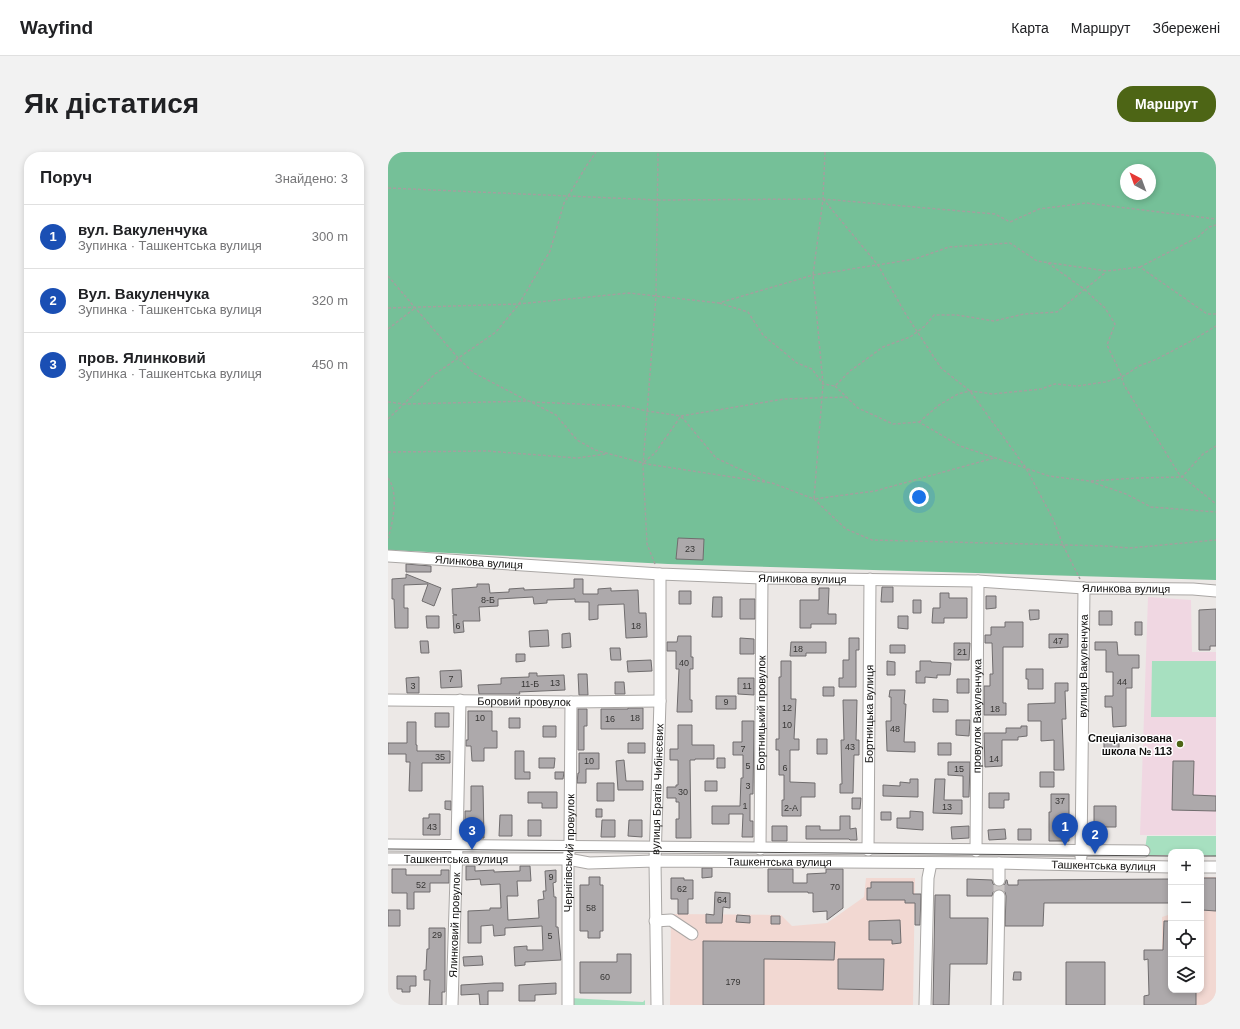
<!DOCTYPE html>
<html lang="uk">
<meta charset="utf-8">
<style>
:root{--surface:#fff;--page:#f2f2f2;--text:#202124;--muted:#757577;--line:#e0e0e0;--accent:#4d6515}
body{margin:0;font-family:Arial,sans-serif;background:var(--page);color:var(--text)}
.controls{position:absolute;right:12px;bottom:12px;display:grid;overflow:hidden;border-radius:8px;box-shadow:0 2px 6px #0003}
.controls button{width:36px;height:36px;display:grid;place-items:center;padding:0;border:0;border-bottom:1px solid var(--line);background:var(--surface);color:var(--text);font:20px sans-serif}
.compass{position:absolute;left:732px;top:12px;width:36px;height:36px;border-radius:50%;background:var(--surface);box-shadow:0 2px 6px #0003;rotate:319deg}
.you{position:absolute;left:531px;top:345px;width:14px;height:14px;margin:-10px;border:3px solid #fff;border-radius:50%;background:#1a73e8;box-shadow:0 0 0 6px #1a73e833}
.badge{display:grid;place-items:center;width:26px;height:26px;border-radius:50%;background:var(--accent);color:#fff;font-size:13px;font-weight:700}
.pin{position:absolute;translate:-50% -33px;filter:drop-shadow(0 1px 2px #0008)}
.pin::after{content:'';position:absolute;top:21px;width:14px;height:12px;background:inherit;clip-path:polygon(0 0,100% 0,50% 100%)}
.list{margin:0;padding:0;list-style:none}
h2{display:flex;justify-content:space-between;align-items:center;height:52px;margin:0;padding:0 16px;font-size:17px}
h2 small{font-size:13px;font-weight:400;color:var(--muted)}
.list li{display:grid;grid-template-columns:26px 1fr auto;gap:12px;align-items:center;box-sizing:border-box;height:64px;padding:0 16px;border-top:1px solid var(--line)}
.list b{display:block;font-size:15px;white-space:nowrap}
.list p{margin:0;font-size:13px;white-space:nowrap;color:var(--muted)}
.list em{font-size:13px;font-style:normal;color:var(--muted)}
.icon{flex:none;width:22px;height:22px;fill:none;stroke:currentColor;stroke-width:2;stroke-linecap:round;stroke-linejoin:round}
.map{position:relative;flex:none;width:828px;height:853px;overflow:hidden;border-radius:16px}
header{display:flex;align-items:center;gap:24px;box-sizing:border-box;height:56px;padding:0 20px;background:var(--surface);border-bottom:1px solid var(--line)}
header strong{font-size:19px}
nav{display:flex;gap:22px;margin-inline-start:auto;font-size:14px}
.intro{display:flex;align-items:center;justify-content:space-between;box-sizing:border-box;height:96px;padding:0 24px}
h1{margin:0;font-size:28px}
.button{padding:10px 18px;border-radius:16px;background:var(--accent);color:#fff;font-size:14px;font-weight:700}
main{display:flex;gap:24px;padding:0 24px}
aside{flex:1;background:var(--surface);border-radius:16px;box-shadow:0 2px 6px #0003}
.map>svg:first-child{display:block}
.industrial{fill:#f2d8d2}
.education{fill:#f0d7e2}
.green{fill:#a7e0c0}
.forest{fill:#75c098;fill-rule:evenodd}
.building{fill:#ada9ab;stroke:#706d6e}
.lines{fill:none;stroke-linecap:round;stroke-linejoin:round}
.minor-tunnel{stroke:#cbc7c6;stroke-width:11;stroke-dasharray:11 5.5;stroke-linecap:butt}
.minor-casing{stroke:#aaa7a5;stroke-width:13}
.path{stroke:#a3a09e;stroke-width:1.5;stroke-dasharray:3 2;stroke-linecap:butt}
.minor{stroke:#fff;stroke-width:11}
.tram{stroke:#52504f;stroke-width:1}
.poi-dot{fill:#4d6515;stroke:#fff;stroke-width:1.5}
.labels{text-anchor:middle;stroke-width:3;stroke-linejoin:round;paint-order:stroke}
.number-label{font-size:9px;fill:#373635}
.street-label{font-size:11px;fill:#100f0e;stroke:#fff}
.poi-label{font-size:11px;font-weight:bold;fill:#100f0e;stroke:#fff;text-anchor:end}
</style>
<header>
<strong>Wayfind</strong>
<nav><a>Карта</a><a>Маршрут</a><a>Збережені</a></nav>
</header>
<div class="intro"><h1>Як дістатися</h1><a class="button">Маршрут</a></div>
<main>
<aside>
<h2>Поруч<small>Знайдено: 3</small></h2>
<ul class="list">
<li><span class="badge" style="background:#1a4fb4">1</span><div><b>вул. Вакуленчука</b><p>Зупинка · Ташкентська вулиця</p></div><em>300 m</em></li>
<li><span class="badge" style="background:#1a4fb4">2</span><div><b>Вул. Вакуленчука</b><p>Зупинка · Ташкентська вулиця</p></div><em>320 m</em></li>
<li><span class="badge" style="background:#1a4fb4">3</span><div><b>пров. Ялинковий</b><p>Зупинка · Ташкентська вулиця</p></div><em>450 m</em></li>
</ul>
</aside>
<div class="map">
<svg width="828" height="853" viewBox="0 0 828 853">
<rect width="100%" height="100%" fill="#ece8e6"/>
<path class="industrial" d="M814 725H828V853H774V765L783 762V838H813Z
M478 726H527L525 853H282L283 762 393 763 404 774 439 771 476 745Z"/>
<path class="education" d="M760 445 803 448 804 500H828V683H752Z"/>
<path class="green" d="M764 509H828V565H763Z
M759 684H828V704L813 703V700H783V703H756Z
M182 846 255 850 257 848V853H182Z"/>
<path class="forest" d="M0 0H828V428L280 412 0 398ZM738 18H762V42H738Z"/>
<path class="building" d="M290 386 316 387 315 408 288 407Z
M18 412 43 414V420H18Z
M18 422 53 436 46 454 34 449 40 432 16 433V456H20V476H7L6 447H4V427L18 426Z
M186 427H195V442H210V437L223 436V439L250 438 251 461H258L259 485 238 486 236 452 210 453V467L201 468V450H187V447L159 448V451L146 452 145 445 110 447V454L91 455 92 469H75L76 480 66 481 65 463H69L65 462 64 437 89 435V432H101L102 441 121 440V437L136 436V438L186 436Z
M494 435H505V450H493Z
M431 436H441L440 462H448V472H423V476H412V448H431Z
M291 439H303V452H291Z
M552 441H561V446H579V466H556V471H544L545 456H552Z
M598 444H608V456L598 457Z
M325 445H334V465H324Z
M352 447H367V467H352Z
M525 448H533V461H525Z
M828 457V494H822V498H811V458Z
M641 458H651V467L642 468Z
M711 459H724V473H711Z
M38 464H51V476H39Z
M510 464H520V477L510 476Z
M617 470H635V495H615V551H618V563H596V534H602V522H605L604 491H597V483H603V475H617Z
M747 470H754V483H747Z
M160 478 161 494 142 495 141 479Z
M182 481 183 495 174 496V482Z
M661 482H680V495L661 496Z
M290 484H303V505H305V517H302V548H304V560H289L291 517H288V499H279V490H289Z
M352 486 366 487V502H352Z
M461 486H471V498H468V535H451V526H455V508H461Z
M32 489H40L41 501H33Z
M403 490H438V501H418V504H402Z
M707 490H729L730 503H751V516H744V536H738V574L725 575 724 555H717V544H725V520H718V498H707Z
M566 491H582L581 508H566Z
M502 493H517V501H502Z
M222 496H232L233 508H223Z
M128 502H137V509L128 510Z
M263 508 264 519 240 520 239 509Z
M393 509H403V547H408L406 587H411V598H402V630L427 631V645H413V664H394V648H396V623H391V598H388V587H391V525H393Z
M499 509 507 510V523H499Z
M532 509H543V510L563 511 562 523H549V526L537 525V531H528V519H532Z
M638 517H655V537H640V527H638Z
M73 518 74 535 53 536 52 519Z
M141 521H149V524L176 523 177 538 131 540 132 542H91L90 533 113 532V526L141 525Z
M190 522H199L200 543H191Z
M31 525V541H19L18 526Z
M350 526H366V543L350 542Z
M569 527H581V541H569Z
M227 530H236L237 542H227Z
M667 531H680V539H677L678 567H674L676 618H666V588L653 589V569H640V552L667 551Z
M435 535H446V544H435Z
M502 538H517L516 552H518L516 590H527V600L499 599 498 569H503V545H501Z
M328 544H348V557H328Z
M545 547 560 548V560H545Z
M455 548H469L468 588H471V603H466L465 641H452V632H454L453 588H456Z
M240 556H255V577H213V557H240Z
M190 557H199V574H196V598H190Z
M80 559H104V579H109V596H96V609H84L83 594H78V588H80Z
M47 561H61V575H47Z
M121 566H132V576H121Z
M568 568H582L581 584 568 583Z
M354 569H366L365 642H362V669H365V685H354L355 662H341V672H324V654H352L353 626H355V603H345V590H354Z
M19 570H28V593H29V599H62V611H34V639H21L22 610H18V602H0V591H19Z
M290 573H304V593H326V607H307V608H302L303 686H288V667H291V650H288V646H279V635H288V633H290V608H282V597H290Z
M155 574H168V585H155Z
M633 574H639V584L630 585V588H614V614L597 615 596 581H618V576H633Z
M731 585V598H716V586Z
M429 587H439V602H429Z
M240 591H257V601H240Z
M550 591H563V603H550Z
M127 599H136V620H142V627H127Z
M191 601H211V617H198V631H189L190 621H191Z
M151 606H167L166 616H151Z
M329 606H337V616H329Z
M236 608 238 629H255V638H230L228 609Z
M785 609H806L805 643 828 644V659L784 658Z
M560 610H582L581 645H575V624L560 623Z
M167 620H176L175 627H167Z
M652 620H666V635H652Z
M522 627H530V645L495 644V633L512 634V630L522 631Z
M547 627H557L556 648H574V662L545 661Z
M317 629H329V639H317Z
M209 631H226V649H209Z
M83 634H95L96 686H81V668H77V659H83Z
M140 640H169V656H154V651H140Z
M601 641H621V648H616V656H601Z
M663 642H681V689H661V660H663Z
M464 646H473L472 657H464Z
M57 649H63V658L57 657Z
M706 654H728V675H706Z
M208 657H214V665H208Z
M522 659 535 660V678L509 676V666H522Z
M493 660H503V668H493Z
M41 662H52V683H35V666H41Z
M112 663H124V684H111Z
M452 664H462V677L468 676 469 688H462L461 687H418V674H432V678H452Z
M140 668H153V684H140Z
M214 668H227V685H213Z
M241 668H254V685L240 684Z
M384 674H399V689H384Z
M581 674V686L564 687 563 675Z
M617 677 618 687 601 688 600 678Z
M630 677H643V688H630Z
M78 714H87V719L106 718V720L132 719V714H142L143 729H129L130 744H119L120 768 151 766 150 748 156 747 155 739H158L157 719 168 718V730L165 731 166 745H168V775H170L173 808 137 810V813L127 814 126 795 139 794V798H155L154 774 117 776V783L106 784 105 773 93 774V791H80V759L102 758V756H113L112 732 93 733 92 727 78 728Z
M314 716H324V725L314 726Z
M4 717H18V723H53V718H61V731H42V740H26V757H19V741H4Z
M380 717H405V731H419V722L438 721V717H455V756L439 768V759L425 760V741H420V740H380Z
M201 725H212V733H215V779H212V786H200V779H192V733H201Z
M283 726H296V728H305V747H300V762H290V747H283Z
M815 726H828V759L814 758Z
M579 727 604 728 605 732 611 735 617 732 618 728H619L620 733H630V728L783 727V751H656L655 774H617L618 744 617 740 611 737 605 740 604 744H579Z
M483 730H525V742H533L532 773H527V751H517V748H479V736H483Z
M327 740 342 741V756L335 755 334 771H318V762L326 763Z
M547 743H562V766H600L599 812H562L561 853H545Z
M0 758H12V774H0Z
M349 763 362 764V771L348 770Z
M383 764H392V772H383Z
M512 768 513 791 504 792V788H481V769Z
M776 769H783V838H808V853H756V844L761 843 760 807 756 808V798H775Z
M41 776H57V840H54V853H41L42 828H36V818H38L39 797H41Z
M315 789 447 790 446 808 376 807V853H315Z
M229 802H243V841H192V810H229Z
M94 804 95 813 76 814 75 805Z
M450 807H496L495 838 450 837Z
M678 810H717V853H678Z
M626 820H633V828H625Z
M9 824H28V834H22V840H14V837H9Z
M106 831H115V839H100V853H92L91 842 73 843V833Z
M168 831V842L147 843V849H131V833Z"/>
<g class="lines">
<path class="minor-tunnel" d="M611 744V728"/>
<g class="minor-casing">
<g id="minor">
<path id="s1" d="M0 404 272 422 374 426 590 429 696 436 805 437 828 439"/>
<path id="s2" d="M0 548 183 550 272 549"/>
<path d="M0 693 756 699"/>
<path id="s3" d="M372 697 374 426"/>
<path id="s4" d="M480 698 482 427"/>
<path id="s5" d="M588 699 590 429"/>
<path id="s6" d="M693 705 696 436"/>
<path id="s7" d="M0 707H180L201 711 267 709 611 711 783 715"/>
<path d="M611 711V728"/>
<path d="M813 715H828"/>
<path d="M267 769 283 768 304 782"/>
<path id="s8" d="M64 853 69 693 72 548"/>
<path id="s9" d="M180 853V707L182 694 183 550"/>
<path id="s10" d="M269 853 267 709 272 549V422"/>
<path d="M537 853 540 726 543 711"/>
<path d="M609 853 611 744"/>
</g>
</g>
<path class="path" d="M437 0 435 47 425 123 435 232 426 347 487 339 606 306
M0 36 270 48 435 47 607 62 622 70 651 57 698 51 828 67
M435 47 490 113 517 161 553 216 582 239 638 316 665 367 675 393 692 427
M660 111 696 137 717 156 727 172 719 193 732 220 736 233 791 322 828 352
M752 115 810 85 821 75 828 73
M0 124 70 206 86 221 140 249
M331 151 360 160 375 183 409 211 424 217 435 232 447 234 462 219 495 195 522 185 537 174 546 163H569L606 169 636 162 669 160 718 120
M0 156 131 152 241 141 331 151 425 123 527 107 561 95 622 91 649 109 719 119 752 115 819 162H828
M0 177 27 156
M447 234 470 256 505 272 531 270 572 294 661 324 701 329 738 342 763 355 828 360
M0 250 17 252 141 249 168 263 189 288 207 298 259 312 384 331 426 347 458 377 484 388 718 394 742 396 828 388
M144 250 236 254 259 259 293 264 396 247 459 245
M0 267 47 222 108 180 131 152 162 99 176 51 199 13 208 0
M531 270 551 253 570 242 582 239 605 242 653 237 667 232 689 234 717 230 734 225 751 214 769 207 805 188 828 174
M0 300 99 299 189 306 218 302
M256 310 267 301 293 264 328 306 377 329
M0 326C11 340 5 371 0 386
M703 329 749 326 794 325 815 302 828 294
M267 412 259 392 255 313 268 144 270 0"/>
<use href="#minor" class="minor"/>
<path class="tram" d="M0 697 783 704
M813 704H828"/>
</g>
<circle class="poi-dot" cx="792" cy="592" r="4"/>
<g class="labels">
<g class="number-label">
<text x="302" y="400">23</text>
<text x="100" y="451">8-Б</text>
<text x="70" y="477">6</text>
<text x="248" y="477">18</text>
<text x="670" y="492">47</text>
<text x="410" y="500">18</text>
<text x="574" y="503">21</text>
<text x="296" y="514">40</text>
<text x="63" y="530">7</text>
<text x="734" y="533">44</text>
<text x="167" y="534">13</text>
<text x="142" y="535">11-Б</text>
<text x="25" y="537">3</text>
<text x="359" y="537">11</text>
<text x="338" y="553">9</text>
<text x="399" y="559">12</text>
<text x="607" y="560">18</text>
<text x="92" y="569">10</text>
<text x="247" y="569">18</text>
<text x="222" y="570">16</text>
<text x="399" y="576">10</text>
<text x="507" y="580">48</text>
<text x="462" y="598">43</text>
<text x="355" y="600">7</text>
<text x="52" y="608">35</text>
<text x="606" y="610">14</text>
<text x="201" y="612">10</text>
<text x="360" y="617">5</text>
<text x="397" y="619">6</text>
<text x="571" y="620">15</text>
<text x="360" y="637">3</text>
<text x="295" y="643">30</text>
<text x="672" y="652">37</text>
<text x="357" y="657">1</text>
<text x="559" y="658">13</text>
<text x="403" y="659">2-А</text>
<text x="44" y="678">43</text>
<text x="163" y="728">9</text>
<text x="33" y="736">52</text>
<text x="447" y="738">70</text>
<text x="294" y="740">62</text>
<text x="334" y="751">64</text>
<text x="203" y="759">58</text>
<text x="49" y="786">29</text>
<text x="162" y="787">5</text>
<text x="217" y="828">60</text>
<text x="345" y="833">179</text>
</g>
<g class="street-label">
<text dy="4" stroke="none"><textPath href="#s1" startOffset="91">Ялинкова вулиця</textPath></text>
<text dy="4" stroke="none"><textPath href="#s1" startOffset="415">Ялинкова вулиця</textPath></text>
<text dy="4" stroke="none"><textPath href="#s1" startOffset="739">Ялинкова вулиця</textPath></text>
<text dy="4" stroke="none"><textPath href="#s6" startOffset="191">вулиця Вакуленчука</textPath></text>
<text dy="4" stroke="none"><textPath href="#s2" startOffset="136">Боровий провулок</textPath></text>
<text dy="4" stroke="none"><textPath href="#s3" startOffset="136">Бортницький провулок</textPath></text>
<text dy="4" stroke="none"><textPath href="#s4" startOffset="136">Бортницька вулиця</textPath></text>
<text dy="4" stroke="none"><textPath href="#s5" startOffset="135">провулок Вакуленчука</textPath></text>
<text dy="4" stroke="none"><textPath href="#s10" startOffset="216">вулиця Братів Чибінєєвих</textPath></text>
<text dy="4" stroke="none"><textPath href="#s9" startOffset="152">Чернігівський провулок</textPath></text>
<text dy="4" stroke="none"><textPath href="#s7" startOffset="68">Ташкентська вулиця</textPath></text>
<text dy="4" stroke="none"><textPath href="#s7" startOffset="392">Ташкентська вулиця</textPath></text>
<text dy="4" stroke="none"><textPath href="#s7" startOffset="716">Ташкентська вулиця</textPath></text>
<text dy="4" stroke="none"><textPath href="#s8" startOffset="80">Ялинковий провулок</textPath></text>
</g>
<g class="poi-label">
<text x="784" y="590">Спеціалізована<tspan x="784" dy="13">школа № 113</tspan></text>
</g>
</g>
</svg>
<div class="controls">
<button>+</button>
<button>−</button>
<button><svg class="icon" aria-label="locate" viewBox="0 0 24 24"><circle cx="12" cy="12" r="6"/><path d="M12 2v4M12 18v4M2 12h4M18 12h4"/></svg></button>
<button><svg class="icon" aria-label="layers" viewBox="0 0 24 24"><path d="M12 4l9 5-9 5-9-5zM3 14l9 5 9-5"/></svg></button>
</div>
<svg class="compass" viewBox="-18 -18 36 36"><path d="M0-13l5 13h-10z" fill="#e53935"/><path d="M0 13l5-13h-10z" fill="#757577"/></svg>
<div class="you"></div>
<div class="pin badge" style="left:677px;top:694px;background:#1a4fb4">1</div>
<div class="pin badge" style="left:707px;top:702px;background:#1a4fb4">2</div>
<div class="pin badge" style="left:84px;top:698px;background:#1a4fb4">3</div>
</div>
</main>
